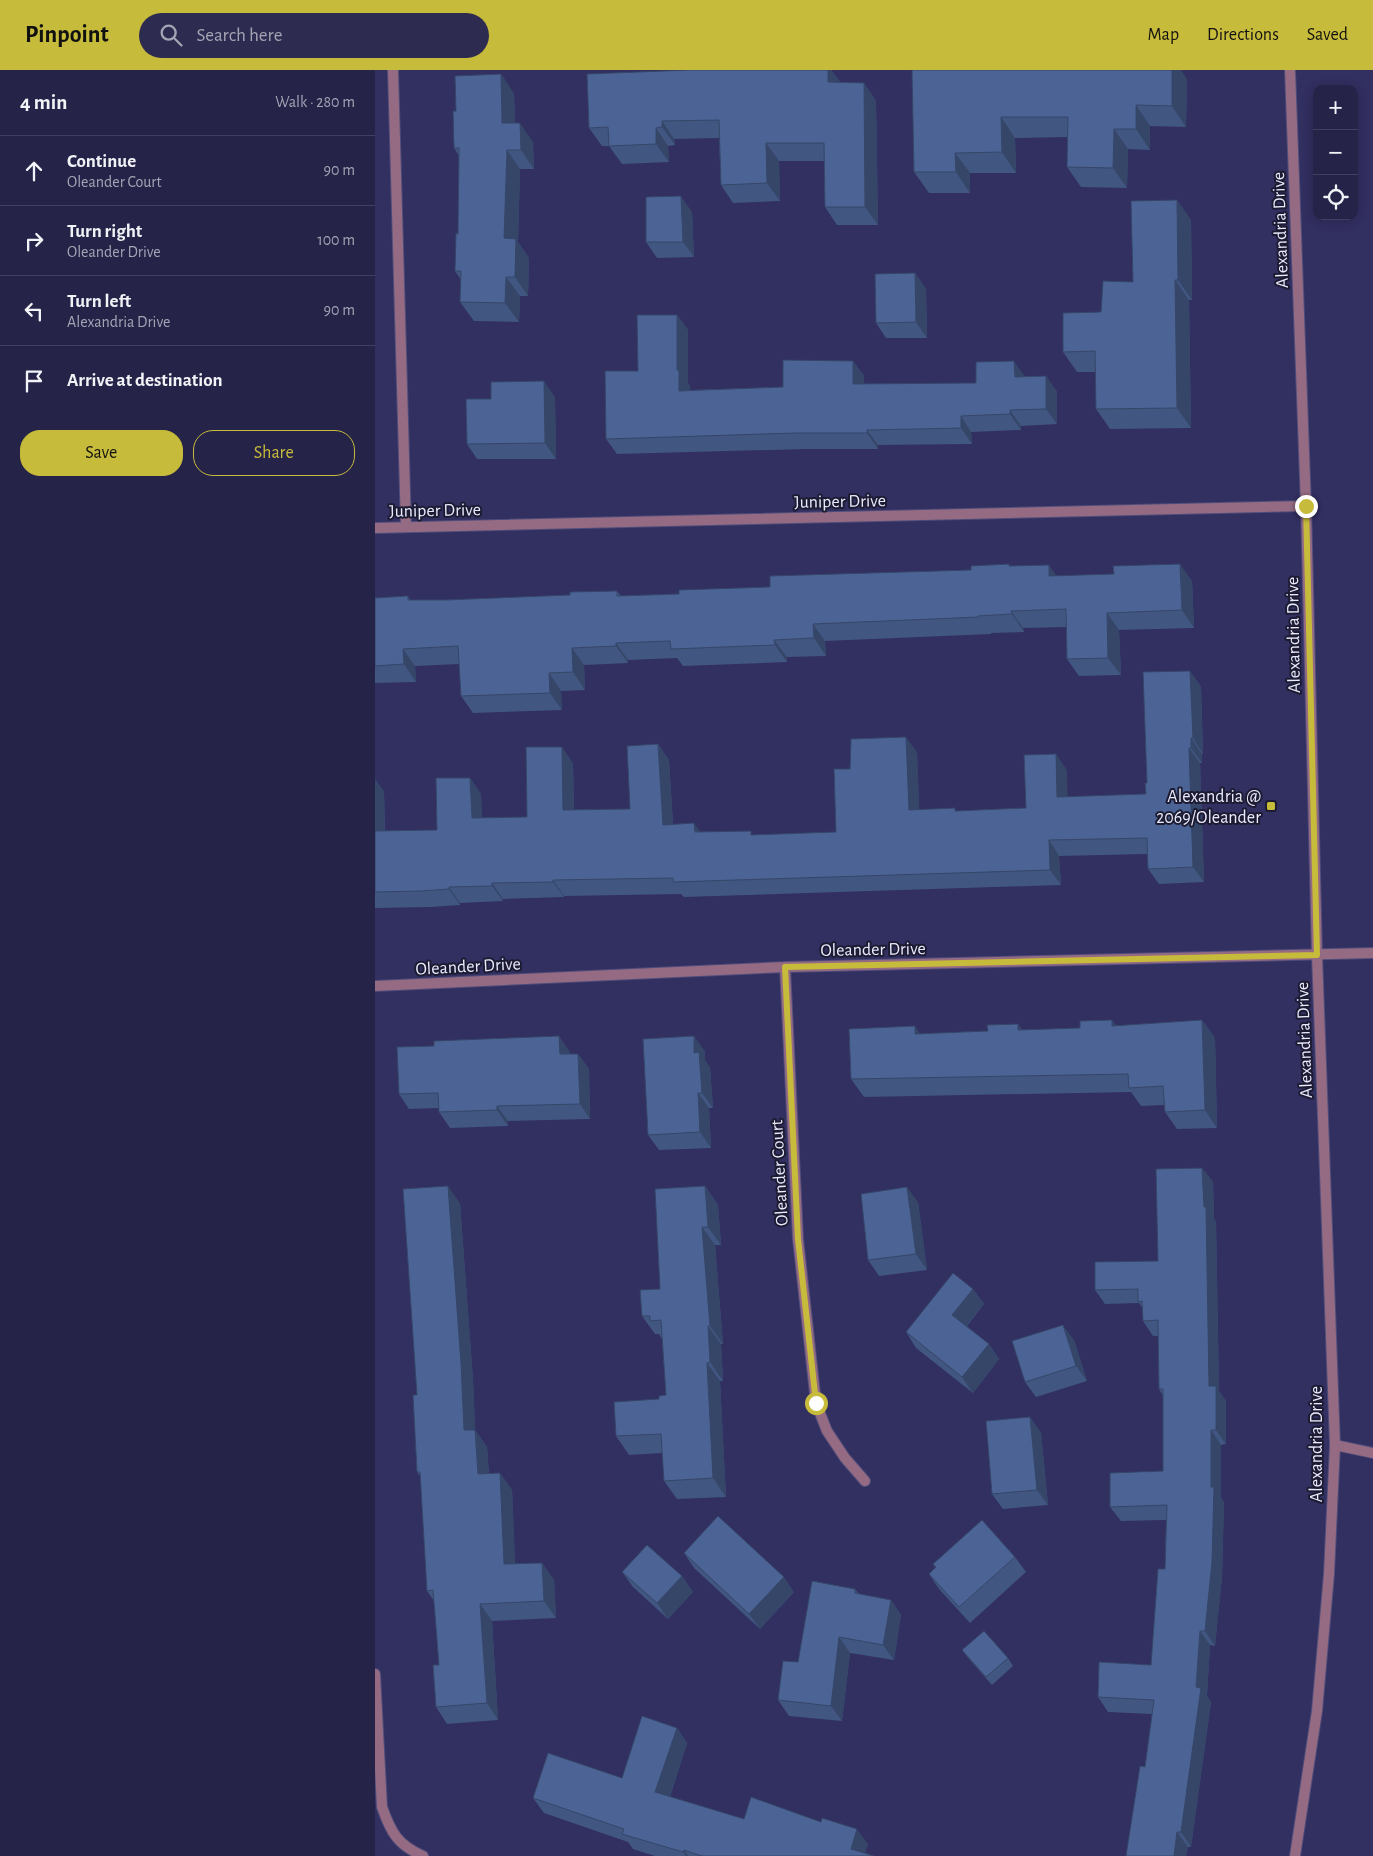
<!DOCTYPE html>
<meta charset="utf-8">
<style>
:root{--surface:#262349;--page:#2e2b50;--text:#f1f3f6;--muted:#a4a4b4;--line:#424061;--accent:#c7bb3b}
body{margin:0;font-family:"Alegreya Sans",sans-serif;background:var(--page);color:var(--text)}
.controls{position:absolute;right:15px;top:15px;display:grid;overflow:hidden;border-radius:10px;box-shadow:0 2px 12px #0003}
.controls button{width:45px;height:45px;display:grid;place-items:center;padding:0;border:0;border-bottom:1px solid var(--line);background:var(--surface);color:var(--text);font:25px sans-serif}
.stop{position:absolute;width:15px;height:15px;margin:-11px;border:4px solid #c7bb3b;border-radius:50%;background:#fff}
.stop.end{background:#c7bb3b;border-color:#fff;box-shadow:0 1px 5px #0008}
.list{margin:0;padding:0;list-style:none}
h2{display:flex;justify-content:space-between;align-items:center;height:65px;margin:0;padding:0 20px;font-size:21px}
h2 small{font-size:16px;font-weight:400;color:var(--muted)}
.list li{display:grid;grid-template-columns:32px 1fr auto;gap:15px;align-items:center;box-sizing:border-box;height:70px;padding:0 20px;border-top:1px solid var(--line)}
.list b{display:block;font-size:19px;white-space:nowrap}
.list p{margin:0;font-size:16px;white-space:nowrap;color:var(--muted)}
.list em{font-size:16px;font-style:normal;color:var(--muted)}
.actions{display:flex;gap:10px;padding:15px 20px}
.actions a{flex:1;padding:11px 0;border:1px solid var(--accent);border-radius:20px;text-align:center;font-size:18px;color:var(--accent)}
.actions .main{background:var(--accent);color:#111}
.icon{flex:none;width:28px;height:28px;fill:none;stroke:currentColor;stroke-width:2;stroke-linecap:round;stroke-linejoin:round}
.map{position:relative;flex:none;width:998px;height:1786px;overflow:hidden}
header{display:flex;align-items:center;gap:30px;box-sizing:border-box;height:70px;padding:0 25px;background:var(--accent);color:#111}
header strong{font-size:24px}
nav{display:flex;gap:28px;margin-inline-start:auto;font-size:18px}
.search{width:350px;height:45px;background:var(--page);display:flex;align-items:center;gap:12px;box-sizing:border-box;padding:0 18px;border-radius:28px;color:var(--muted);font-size:19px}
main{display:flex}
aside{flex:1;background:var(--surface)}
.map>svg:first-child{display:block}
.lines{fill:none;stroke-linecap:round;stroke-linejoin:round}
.minor-casing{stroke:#4f4d7a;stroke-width:12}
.tertiary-casing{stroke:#4f4d7a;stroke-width:12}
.minor{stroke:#956b83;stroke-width:10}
.tertiary{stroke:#956b83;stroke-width:10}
.wall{fill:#415680}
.shaded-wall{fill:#354668}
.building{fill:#4c6495;stroke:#354668}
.route{stroke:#c7bb3b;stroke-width:6}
.poi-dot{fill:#c7bb3b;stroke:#1c1b32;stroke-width:2}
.labels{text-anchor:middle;stroke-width:4;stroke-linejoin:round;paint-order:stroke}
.street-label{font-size:18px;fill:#e9eafd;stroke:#1c1b32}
.poi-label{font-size:18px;fill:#e9eafd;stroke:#1c1b32;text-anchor:end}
</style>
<header>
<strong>Pinpoint</strong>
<div class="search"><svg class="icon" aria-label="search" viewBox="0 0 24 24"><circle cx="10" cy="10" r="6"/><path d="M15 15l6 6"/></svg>Search here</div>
<nav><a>Map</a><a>Directions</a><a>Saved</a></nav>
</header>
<main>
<aside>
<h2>4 min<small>Walk · 280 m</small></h2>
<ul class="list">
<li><svg class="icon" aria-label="ahead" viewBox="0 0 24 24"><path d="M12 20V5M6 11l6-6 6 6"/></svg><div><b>Continue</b><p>Oleander Court</p></div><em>90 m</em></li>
<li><svg class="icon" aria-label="right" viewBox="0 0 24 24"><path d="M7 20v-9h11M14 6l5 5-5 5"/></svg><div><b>Turn right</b><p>Oleander Drive</p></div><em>100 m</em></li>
<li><svg class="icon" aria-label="left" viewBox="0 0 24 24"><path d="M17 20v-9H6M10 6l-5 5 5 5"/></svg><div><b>Turn left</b><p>Alexandria Drive</p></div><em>90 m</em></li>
<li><svg class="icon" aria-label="arrive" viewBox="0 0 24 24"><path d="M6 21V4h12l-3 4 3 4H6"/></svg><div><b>Arrive at destination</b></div></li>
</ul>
<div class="actions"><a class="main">Save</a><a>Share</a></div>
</aside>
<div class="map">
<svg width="998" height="1786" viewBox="0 0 998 1786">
<rect width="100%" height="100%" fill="#322f61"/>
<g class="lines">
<g class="minor-casing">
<path id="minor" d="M18 0 31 457
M0 458 931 436
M410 897 423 1169 441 1333 452 1361 470 1388 490 1411
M0 916 410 897 998 883
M960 1375 998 1383
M0 1604 7 1737C16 1763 23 1775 48 1786"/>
</g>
<g class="tertiary-casing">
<path id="tertiary" d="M915 0 931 436 942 885 960 1375 954 1504 942 1641 920 1786"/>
</g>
<use href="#minor" class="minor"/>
<use href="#tertiary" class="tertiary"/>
</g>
<path class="wall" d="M315 0H456L465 12 489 13 501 31 503 155H462L450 137 449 91H404L405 131 358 133 346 115 344 68 299 69 300 75 293 76 294 92 247 94 234 76H227L214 58Z
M537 0 812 9 811 57 775 56V80L753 79 752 118 706 117 692 97 693 67 640 68 641 103H595V123H554L539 102Z
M126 4 139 24 140 53 158 72 159 99H145L143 172 154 188 153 226H145L144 252 99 251 85 232 86 210 80 201 83 164 84 86 79 78 81 41Z
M802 130 816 150 817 230H814L816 358 735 359 721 339V302H702L688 282 726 242 758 212Z
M317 142 319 187 282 188 271 172Z
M540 203 551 219 552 268H511L501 253Z
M302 245 313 260V313L315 316V320L408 317 478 291 489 306V314L601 313 650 306H671L682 322V354L646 356V360L596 362 597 374 503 375V379H431L242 384 231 369 263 301Z
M180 327 181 389H102L92 374Z
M634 494 635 496 681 506 817 511 819 558 744 560 746 605 704 606 692 589 691 557 648 558 649 562 616 563V564L450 571 451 586 412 587V592L308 596 302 588 253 590V593L209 595 210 620 186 621 187 640 98 643 86 626 84 594 40 596 41 612 0 613V528L33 526 35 530H71L195 525 242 521 246 526 304 524 596 500Z
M826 616 828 684H827V693H825L829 812 784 814 773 799 772 784 684 786 686 815 309 827 306 824 189 826V827L128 829V831L85 833V835L56 837 0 838V709L9 722 10 761 62 760 95 708 106 724 107 748 152 747 198 693 199 740 255 739 283 674 294 690 298 754 326 762 379 765 461 762 475 699 542 682 544 740 582 741 651 738 692 700V727L771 724 772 713Z
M737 950 741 956 827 950 840 968 842 1058 802 1059 790 1042 789 1035 766 1036 756 1022 489 1027 476 1009 545 964 613 961 643 954 647 960 705 958Z
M319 966 330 982V990L335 998 338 1038H334L336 1078 284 1080 273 1065Z
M195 982V984H203L214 999 215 1049 133 1051V1056L75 1058 64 1042V1038L34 1039 24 1024Z
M827 1098 838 1112 839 1149 841 1152 844 1321 851 1331V1374L846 1375V1428L849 1432 847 1507 840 1576 835 1575 832 1626 836 1632 816 1777H813L811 1786H751L770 1697 777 1644 733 1642 723 1627 776 1595 790 1499 791 1450 746 1451 735 1437 788 1401V1326L784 1319 783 1266H778L768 1251V1239L764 1233 730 1234 720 1220 783 1191Z
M330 1116 343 1135 346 1175H340L348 1274H346L348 1311H345L351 1427 302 1429 289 1411 287 1383 254 1385 241 1366 284 1329 291 1325 287 1269 284 1264H280L267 1246 285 1219Z
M543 1132 552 1200 504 1206 493 1190Z
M85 1133 98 1310 100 1360 112 1377 114 1404 125 1403 137 1420 140 1494 167 1493 179 1510 181 1548 117 1551 123 1650 72 1654 61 1637 64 1595 59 1531 52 1521 46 1407 42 1402Z
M598 1219 609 1234 592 1256 614 1274 624 1289 598 1323 541 1278 531 1262Z
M699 1270 712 1311 661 1327 650 1312Z
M655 1347 666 1363 673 1435 628 1439 617 1424Z
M309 1483 419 1522 385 1559 319 1498Z
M640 1487 651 1502 595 1553 564 1519 554 1504 560 1498 558 1494Z
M247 1502 307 1506 318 1522 293 1549 258 1517Z
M480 1519 484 1524 516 1530 526 1545 519 1590 475 1583 467 1651 414 1646 403 1630 423 1592Z
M587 1580 633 1588 638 1596 617 1615 593 1588Z
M302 1658 312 1673 295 1727 369 1749 493 1774 490 1783 499 1786H280L258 1779 253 1772 169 1743 158 1728 247 1708Z"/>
<path class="shaded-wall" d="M453 0H456L465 13 453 12Z
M797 0H806L812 9 811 57 797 36Z
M126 4 139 24 141 72 127 53Z
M489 13 501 31 503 155 490 137Z
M761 35 775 56V80L761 59Z
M626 47 640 68 641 103 627 82Z
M287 51 299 69 300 75 287 57Z
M145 53 158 72 159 99 146 80Z
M281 58 293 76 294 92 281 74Z
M739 59 753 79 752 118 738 98Z
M391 73 404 91 405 131 392 113Z
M132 80 145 99 143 172 154 188 153 226 140 207 129 168Z
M580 83 595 103V123L581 102Z
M306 126 317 142 319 187 308 172Z
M802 130 816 150 817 230 803 210Z
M540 203 551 219 552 268 541 252Z
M131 207 145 226 144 252 130 233Z
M800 210 814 230 816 358 802 338Z
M302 245 313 260V313L315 316V336L304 321 302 300Z
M478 291 489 306V330L478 314Z
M639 291 650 307H640Z
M671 306 682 322V354L671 339Z
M169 311 180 327 181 389 170 373Z
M635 340 646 356V360L635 344Z
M586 346 596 362 597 374 586 358Z
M492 360 503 375V379L492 363Z
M805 494 817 511 819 558 807 540Z
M674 495 686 512 674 506Z
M636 541 648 558 649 562 637 544Z
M732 543 744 560 746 605 733 588Z
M438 554 450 571 451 586 439 568Z
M399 570 412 587V592L400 575Z
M241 573 253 590V593L241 576Z
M197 578 209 595 210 620 198 602Z
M28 579 40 596 41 612 29 594Z
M815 601 826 616 828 684 818 668Z
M174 603 186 621 187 640 175 623Z
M531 667 542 682 545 755 534 740Z
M816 668 827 684V693L816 678Z
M283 674 294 690 299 770 288 755Z
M187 677 198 693 199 755 188 740Z
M814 678 825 693 829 812 818 797Z
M681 684 692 700 693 743 682 727Z
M95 708 106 724 108 764 97 748Z
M0 709 9 722 10 776 0 762Z
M319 753 330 768 320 762Z
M674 770 684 786 686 815 675 800Z
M178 810 189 826V827L178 812Z
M117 813 128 829V831L117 816Z
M74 817 85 833V835L74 819Z
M737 950 749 968 737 956Z
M827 950 840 968 842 1058 830 1040Z
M643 954 655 971 643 960Z
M540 956 552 974 540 964Z
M184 966 195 982V1000L185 984Z
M319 966 330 982V990L335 998 338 1038 327 1023 319 983Z
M203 984 214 999 215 1049 205 1034Z
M323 1023 334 1038 336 1078 325 1062Z
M122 1036 133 1051V1056L122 1040Z
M827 1098 838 1112 839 1149 841 1152 844 1321 851 1331V1374L841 1360 834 1316Z
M73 1116 85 1133 98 1310 101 1377 89 1360Z
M330 1116 343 1135 346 1175 333 1157Z
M532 1117 543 1132 552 1200 541 1184Z
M327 1157 340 1175 348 1274 335 1256Z
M598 1219 609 1234 588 1260 577 1245Z
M688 1255 699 1270 712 1311 701 1296Z
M333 1256 346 1274 348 1311 335 1292Z
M614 1274 624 1289 598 1323 587 1307Z
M332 1293 345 1311 351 1427 338 1408Z
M655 1347 666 1363 673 1435 662 1420Z
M100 1360 112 1377 115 1421 103 1404Z
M836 1360 846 1375V1428L849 1432 847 1507 840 1576 830 1561 836 1417Z
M125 1403 137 1420 141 1511 129 1494Z
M167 1493 179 1510 181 1548 169 1531Z
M307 1506 318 1522 293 1549 282 1533Z
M409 1507 419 1522 385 1559 374 1544Z
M516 1530 526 1545 519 1590 508 1575Z
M105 1534 117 1551 123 1650 112 1633Z
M825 1561 835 1575 832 1626 836 1632 816 1777 806 1762 821 1617Z
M464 1567 475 1583 467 1651 456 1636Z
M302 1658 312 1673 291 1738 280 1722Z
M482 1759 493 1774 489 1786 476 1779Z
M802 1762 813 1777 811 1786H799Z
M309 1780 313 1786H311L308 1782Z"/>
<path class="building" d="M315 0H453V12L489 13 490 137H450L449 73H391L392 113 346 115 344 50 287 51V57L281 58V74L234 76 233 57 214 58 212 4Z
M537 0H797V36L761 35V59H739L738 98 692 97 693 47H626L627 82 580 83 581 102H539Z
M126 4 127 53H145L146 80H132L129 168 141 169 140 207H131L130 233 85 232 86 201H80L81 163 83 164 84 78H79L78 41H81L80 6Z
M306 126 308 172H271V127Z
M802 130 803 210H800L802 338 721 339 720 281 688 282V243L726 242 728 211 758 212 756 131Z
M540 203 541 252 501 253 500 204Z
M262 245H302V300H304V321L408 317V290L478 291V314L601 313V292L639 291 640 307 671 306V339L635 340V344L586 346V358L492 360V363H421L231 369 230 301H263Z
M169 311 170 373 92 374 91 329H116V312Z
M634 494V496L674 495V506L739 504 738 496 805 494 807 540 732 543 733 588 692 589 691 539 636 541 637 544 603 546 604 547 438 554 439 568 399 570 400 575 296 579 295 571 241 573V576L197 578 198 602 174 603 175 623 86 626 83 576 28 579 29 594 0 596V528L33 526V530H71L195 525V522L242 521V526L304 524V520L395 517V506L596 500V496Z
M815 601 818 668H816V678H814L818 797 773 799 772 768 674 770 675 800 298 812V808L178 810V812L117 813V816L74 817V819L46 821 0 822V761L62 760 61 708H95L97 748 152 747 151 677H187L188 740 255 739 252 676 283 674 288 755 319 753 320 762 376 761V765L461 762 459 699H475L476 669 531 667 534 740 580 738V741L651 738 649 685 681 684 682 727 771 724 770 713H772L768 602Z
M737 950V956L827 950 830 1040 790 1042 788 1016 754 1018 753 1004 476 1009 474 959 540 956V964L613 961 612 955 643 954V960L705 958V951Z
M184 966 185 984H203L205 1034 122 1036V1040L64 1042 63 1023 24 1024 22 977 59 976V971Z
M319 966V983L324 982 327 1023H323L325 1062 273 1065 268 969Z
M827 1098 829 1137H831L834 1316H841V1360H836V1417H839L837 1492 830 1561H825L821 1617 826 1618 806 1762H802L799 1786H751L765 1696 770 1697 779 1630 723 1627 724 1592 776 1595 783 1499H790L792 1435 735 1437V1403L788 1401V1319H784L783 1250 768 1251 767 1231 763 1232V1219L720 1220V1192L783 1191 781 1099Z
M73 1116 86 1293 89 1360H100L103 1404 125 1403 129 1494 167 1493 169 1531 105 1534 112 1633 61 1637 58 1595H64L58 1520 52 1521 45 1402H42L38 1325H42L28 1119Z
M330 1116 333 1157H327L335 1256H333L335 1292 332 1293 338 1408 289 1411 286 1364 241 1366 239 1332 284 1329V1326L291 1325 286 1250 275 1251V1246H267L265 1220 285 1219 280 1119Z
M532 1117 541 1184 493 1190 486 1124Z
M578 1203 598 1219 577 1245 614 1274 587 1307 531 1262Z
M688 1255 701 1296 650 1312 637 1271Z
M655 1347 662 1420 617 1424 611 1351Z
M343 1446 409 1507 374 1544 309 1483Z
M607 1450 640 1487 584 1537 554 1504 561 1497 558 1494Z
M272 1475 307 1506 282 1533 247 1502Z
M437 1511 480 1519V1523L516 1530 508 1575 464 1567 456 1636 403 1630 408 1591 423 1592Z
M609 1561 633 1588 611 1607 587 1580Z
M267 1646 302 1658 280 1722 369 1749 376 1727 446 1752 447 1748 482 1759 476 1779 499 1786H327L309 1780 308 1782 247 1764 249 1759 158 1728 173 1683 247 1708Z"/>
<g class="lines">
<path class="route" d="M441 1333 423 1169 410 897 942 885 931 436"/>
</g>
<rect class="poi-dot" x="891" y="731" width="10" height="10" rx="2.5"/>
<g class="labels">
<g class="street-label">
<text transform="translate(905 160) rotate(-92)" y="6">Alexandria Drive</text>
<text transform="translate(465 431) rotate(-1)" y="6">Juniper Drive</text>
<text transform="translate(60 440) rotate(-1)" y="6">Juniper Drive</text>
<text transform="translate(918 565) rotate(-91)" y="6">Alexandria Drive</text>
<text transform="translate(498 879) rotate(-1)" y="6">Oleander Drive</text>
<text transform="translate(93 896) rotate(-3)" y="6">Oleander Drive</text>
<text transform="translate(929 970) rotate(-92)" y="6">Alexandria Drive</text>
<text transform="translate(404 1103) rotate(-93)" y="6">Oleander Court</text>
<text transform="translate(941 1374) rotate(-90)" y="6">Alexandria Drive</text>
</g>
<g class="poi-label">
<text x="886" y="732">Alexandria @<tspan x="886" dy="21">2069/Oleander</tspan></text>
</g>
</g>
</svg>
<div class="controls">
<button>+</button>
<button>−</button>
<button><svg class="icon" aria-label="locate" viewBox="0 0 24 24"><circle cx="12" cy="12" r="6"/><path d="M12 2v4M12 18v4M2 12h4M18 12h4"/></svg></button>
</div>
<div class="stop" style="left:441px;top:1333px"></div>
<div class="stop end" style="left:931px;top:436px"></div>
</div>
</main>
